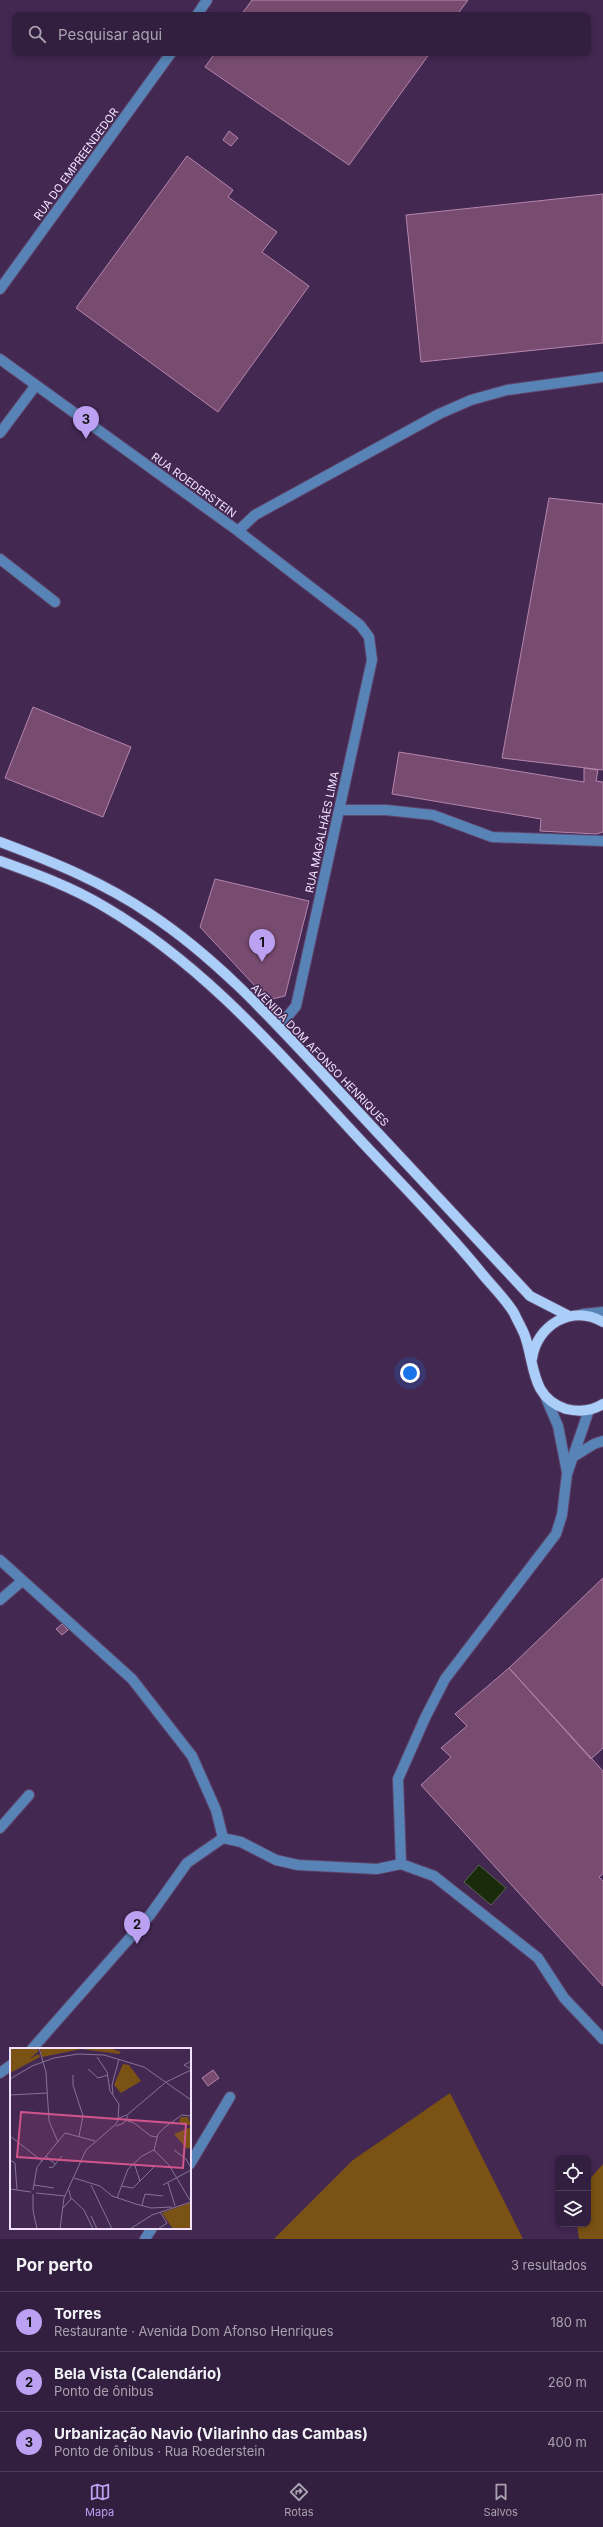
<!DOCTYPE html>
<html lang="pt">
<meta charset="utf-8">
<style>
:root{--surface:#321e3e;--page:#3a2745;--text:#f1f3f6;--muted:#a8a2b0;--line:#4d3c58;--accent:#bca0f2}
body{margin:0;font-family:Inter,sans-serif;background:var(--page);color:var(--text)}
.controls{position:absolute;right:12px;bottom:12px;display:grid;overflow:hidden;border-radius:8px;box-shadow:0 2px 6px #0003}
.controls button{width:36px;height:36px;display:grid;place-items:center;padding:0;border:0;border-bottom:1px solid var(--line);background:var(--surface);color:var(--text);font:20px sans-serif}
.you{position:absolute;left:410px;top:1373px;width:14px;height:14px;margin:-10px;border:3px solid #fff;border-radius:50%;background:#1a73e8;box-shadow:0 0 0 6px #1a73e833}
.badge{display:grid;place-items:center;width:26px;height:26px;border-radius:50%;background:var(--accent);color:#111;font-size:13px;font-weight:700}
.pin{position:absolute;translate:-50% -33px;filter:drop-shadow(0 1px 2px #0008)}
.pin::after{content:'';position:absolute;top:21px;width:14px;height:12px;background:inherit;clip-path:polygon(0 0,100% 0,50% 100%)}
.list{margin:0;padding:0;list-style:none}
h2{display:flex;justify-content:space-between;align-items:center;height:52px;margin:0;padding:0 16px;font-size:17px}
h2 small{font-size:13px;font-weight:400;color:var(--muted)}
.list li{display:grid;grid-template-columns:26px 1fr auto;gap:12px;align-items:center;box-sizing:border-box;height:60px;padding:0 16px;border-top:1px solid var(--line)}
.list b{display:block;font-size:15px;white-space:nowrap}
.list p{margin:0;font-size:13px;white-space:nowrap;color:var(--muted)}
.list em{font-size:13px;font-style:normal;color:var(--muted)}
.icon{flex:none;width:22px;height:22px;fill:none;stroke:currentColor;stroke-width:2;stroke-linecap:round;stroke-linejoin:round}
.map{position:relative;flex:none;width:603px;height:2239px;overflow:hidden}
.search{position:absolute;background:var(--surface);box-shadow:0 2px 6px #0003;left:12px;right:12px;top:12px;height:44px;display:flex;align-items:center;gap:10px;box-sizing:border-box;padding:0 14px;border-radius:8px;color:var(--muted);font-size:15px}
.sheet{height:232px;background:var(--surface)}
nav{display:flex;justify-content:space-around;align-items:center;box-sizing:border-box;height:56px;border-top:1px solid var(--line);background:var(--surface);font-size:11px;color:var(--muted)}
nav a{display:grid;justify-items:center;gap:2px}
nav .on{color:var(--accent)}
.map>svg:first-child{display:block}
.green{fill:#7a5213}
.water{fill:#192b0a;stroke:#5a6253}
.building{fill:#784c70;stroke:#b585ac}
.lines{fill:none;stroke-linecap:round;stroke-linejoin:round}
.minor-casing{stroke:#5f466d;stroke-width:12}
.major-casing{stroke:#5f466d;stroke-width:12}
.minor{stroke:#5783b6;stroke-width:10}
.major{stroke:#aacef8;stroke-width:10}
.labels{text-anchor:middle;stroke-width:3;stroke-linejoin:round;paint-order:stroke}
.street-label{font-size:11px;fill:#f3e2fd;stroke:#432852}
.inset-road{fill:none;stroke:#897296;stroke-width:1}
.view{fill:#d1558c;fill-opacity:0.15;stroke:#d1558c;stroke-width:2}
.inset-edge{fill:none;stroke:#f3e2fd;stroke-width:2}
</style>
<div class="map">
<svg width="603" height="2239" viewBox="0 0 603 2239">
<rect width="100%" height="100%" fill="#432852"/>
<path class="green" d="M450 2093 523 2239H274L353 2160Z
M603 2164V2239H579L577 2224H588V2181Z"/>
<path class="water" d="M479 1865 506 1888 491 1905 464 1882Z"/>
<path class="building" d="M252 0H468L457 15H241Z
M215 53H430L349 165 205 67Z
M229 131 238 138 231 146 223 140Z
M187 156 233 190 228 197 277 232 262 252 309 286 218 412 76 308Z
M603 194V343L421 362 406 215Z
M549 498 603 504V770L502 758Z
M33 707 131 747 103 817 5 778Z
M399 752 584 782V768L598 770 596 781 603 782V832L596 834 540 831 541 819 392 794Z
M215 879 309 901 285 996 268 1000 200 927Z
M603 1578V1748L591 1759 509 1668Z
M62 1624 68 1630 62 1635 56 1629Z
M509 1668 603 1771V1874L599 1877 603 1881V1986L421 1785 451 1757 441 1748 467 1726 455 1714Z
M213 2070 219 2078 208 2086 202 2078Z"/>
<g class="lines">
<g class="minor-casing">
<path id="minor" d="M197 15 207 0
M0 289 171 53
M0 359 238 531 360 625 369 637 372 660 296 1006 279 1027
M0 433 36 385
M238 531 255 515 439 414 471 400 507 390 603 377
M0 559 55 602
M339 810H386L433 815 492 837 603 841
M583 1314 603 1312
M546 1398 558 1426 567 1472
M573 1457 594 1444 603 1441
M0 1560 132 1679 192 1756 216 1810 223 1838
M0 1600 22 1581
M0 1828 29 1795
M401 1864 398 1779 425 1718 445 1679 556 1534 562 1515 567 1474 589 1410
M32 2049 150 1915 187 1863 223 1838 241 1842 276 1860 298 1865 377 1869 401 1864 434 1876 538 1958 564 1998 603 2039
M0 2073 11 2065
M190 2164 230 2097
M145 2239 152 2228"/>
</g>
<g class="major-casing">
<path id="major" d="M0 842C53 862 103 882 150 914 221 961 279 1027 336 1088 401 1158 466 1227 530 1296L569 1316
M0 861C36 874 72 887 105 907 201 963 275 1048 350 1129 393 1176 439 1221 479 1270 490 1284 505 1298 514 1313 517 1320 522 1328 525 1336 535 1365 531 1398 566 1409 579 1412 592 1411 603 1404
M532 1359C536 1326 572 1303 603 1322"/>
</g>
<use href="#minor" class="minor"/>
<use href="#major" class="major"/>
</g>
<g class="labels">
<g class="street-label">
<text transform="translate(76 164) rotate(-54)" y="4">RUA DO EMPREENDEDOR</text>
<text transform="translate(194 485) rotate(36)" y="4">RUA ROEDERSTEIN</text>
<text transform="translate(322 832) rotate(-78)" y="4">RUA MAGALHÃES LIMA</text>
<text transform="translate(320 1055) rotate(46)" y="4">AVENIDA DOM AFONSO HENRIQUES</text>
</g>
</g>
<g transform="translate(10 2048)">
<rect width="181" height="181" fill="#432852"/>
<path d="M0 0H28V4L19 11 29 6 30 9 0 25ZM30 0H100L111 4 109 6 71 1 32 9ZM113 16 119 17 131 33 111 45 104 37ZM171 69H178L181 77H173L169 73ZM181 79V99L177 101 164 86ZM179 155 181 156V181H163L152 165Z" fill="#7a5213"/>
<path class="inset-road" d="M29 0 36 24 39 73 48 94M87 9 97 24 100 43 109 56 108 72M181 13 174 17 181 21M78 21 88 30 98 27M63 27V37L73 68 69 88M0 31 22 18 44 10 68 6 94 7 134 19 181 52M103 46 102 37 109 11M0 47 37 45M181 68 172 67 155 79 148 86 144 102 159 117 181 154M115 72 124 75 141 88 147 89M106 78 114 75 118 68M0 88 32 113M164 102 176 111 181 120M36 108 45 116M0 112 5 115 7 142M124 115 130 133M39 119 42 120 52 108M64 130 90 138 102 148 126 156 141 160 162 159M158 135 165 158M24 137 44 140M81 137 102 181M153 137 181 122M111 138 123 140 144 119M0 141 21 144M23 142 27 119 55 85 85 93M26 145 55 148M23 146V162L27 181M61 150 74 162 83 181M107 150 118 121 132 108 144 102M132 157 135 146 153 148M53 160 61 151 59 142M81 168 87 181M50 181 54 150 76 102 106 76 109 70 117 67 156 34 181 22M120 181 142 167 181 154M148 181 157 175 150 164"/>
<path class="view" d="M11 64 176 76 173 120 7 109Z"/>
<rect width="181" height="181" class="inset-edge"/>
</g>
</svg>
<div class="controls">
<button><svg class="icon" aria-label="locate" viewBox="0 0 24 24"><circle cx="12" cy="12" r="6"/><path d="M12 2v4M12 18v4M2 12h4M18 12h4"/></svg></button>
<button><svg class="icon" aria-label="layers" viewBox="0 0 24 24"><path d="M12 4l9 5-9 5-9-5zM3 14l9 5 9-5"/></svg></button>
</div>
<div class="you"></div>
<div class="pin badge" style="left:262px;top:962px">1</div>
<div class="pin badge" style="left:137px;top:1944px">2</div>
<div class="pin badge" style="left:86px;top:439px">3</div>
<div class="search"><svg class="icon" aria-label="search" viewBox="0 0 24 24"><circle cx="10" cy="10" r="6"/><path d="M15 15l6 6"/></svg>Pesquisar aqui</div>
</div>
<section class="sheet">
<h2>Por perto<small>3 resultados</small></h2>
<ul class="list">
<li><span class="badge">1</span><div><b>Torres</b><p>Restaurante · Avenida Dom Afonso Henriques</p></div><em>180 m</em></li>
<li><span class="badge">2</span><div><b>Bela Vista (Calendário)</b><p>Ponto de ônibus</p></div><em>260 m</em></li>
<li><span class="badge">3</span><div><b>Urbanização Navio (Vilarinho das Cambas)</b><p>Ponto de ônibus · Rua Roederstein</p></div><em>400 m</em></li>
</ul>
</section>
<nav>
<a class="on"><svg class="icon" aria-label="map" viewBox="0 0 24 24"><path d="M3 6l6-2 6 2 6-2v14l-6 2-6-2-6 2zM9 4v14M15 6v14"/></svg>Mapa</a>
<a><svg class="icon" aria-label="directions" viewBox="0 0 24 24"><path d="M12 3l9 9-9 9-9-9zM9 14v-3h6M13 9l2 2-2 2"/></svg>Rotas</a>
<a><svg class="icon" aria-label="saved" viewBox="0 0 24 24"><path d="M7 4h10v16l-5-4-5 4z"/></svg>Salvos</a>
</nav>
